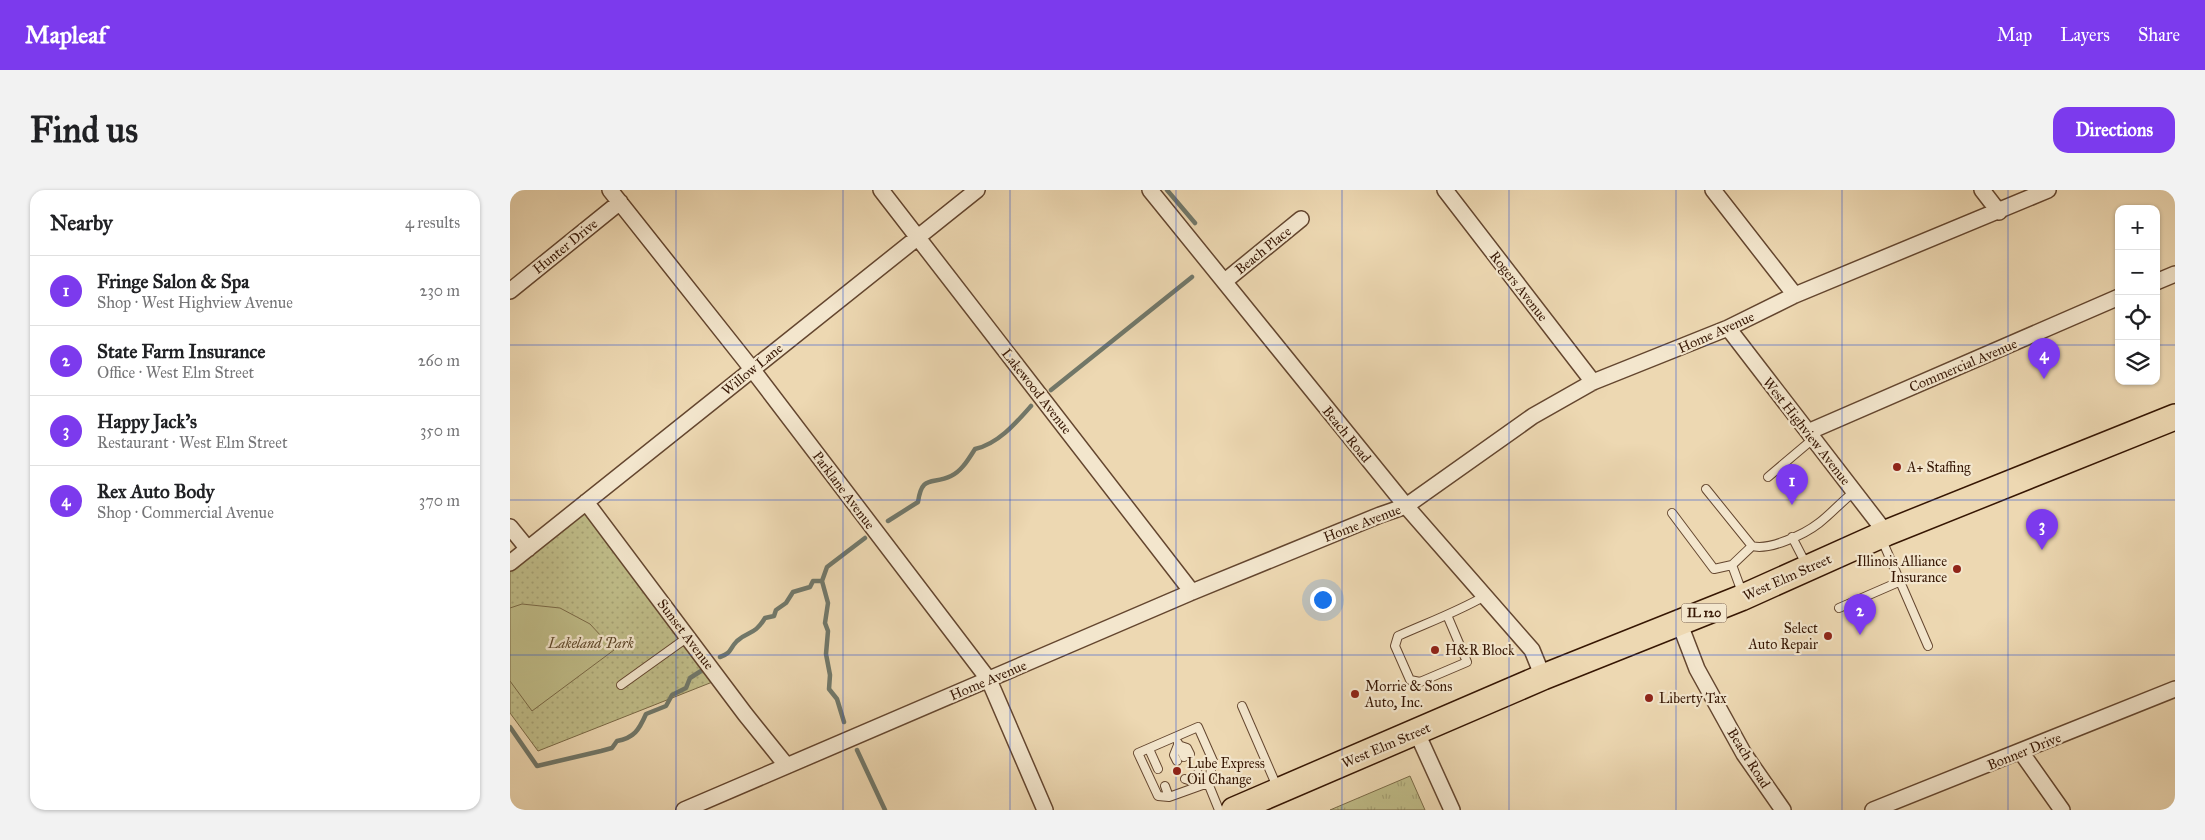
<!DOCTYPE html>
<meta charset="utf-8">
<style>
:root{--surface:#fff;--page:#f2f2f2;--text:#202124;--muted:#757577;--line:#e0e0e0;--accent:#7c3aed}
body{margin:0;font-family:"IM FELL Great Primer",serif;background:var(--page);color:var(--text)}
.controls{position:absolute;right:15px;top:15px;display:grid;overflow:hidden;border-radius:10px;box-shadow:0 1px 4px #0004}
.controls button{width:45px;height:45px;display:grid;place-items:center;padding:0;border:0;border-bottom:1px solid var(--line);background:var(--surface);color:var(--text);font:25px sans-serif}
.you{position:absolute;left:812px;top:409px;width:18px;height:18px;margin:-12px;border:4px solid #fff;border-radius:50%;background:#1a73e8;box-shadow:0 0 0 8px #1a73e833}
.badge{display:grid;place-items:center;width:32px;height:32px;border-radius:50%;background:var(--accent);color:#fff;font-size:16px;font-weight:700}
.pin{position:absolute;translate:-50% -41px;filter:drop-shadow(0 1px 2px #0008)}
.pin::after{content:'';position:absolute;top:26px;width:18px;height:15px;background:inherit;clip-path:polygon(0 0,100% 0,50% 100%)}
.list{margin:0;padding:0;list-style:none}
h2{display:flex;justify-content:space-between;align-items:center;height:65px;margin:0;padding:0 20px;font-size:21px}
h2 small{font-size:16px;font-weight:400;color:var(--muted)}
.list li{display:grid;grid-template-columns:32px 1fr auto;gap:15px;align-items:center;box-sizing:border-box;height:70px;padding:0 20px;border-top:1px solid var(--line)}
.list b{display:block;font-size:19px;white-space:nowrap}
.list p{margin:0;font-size:16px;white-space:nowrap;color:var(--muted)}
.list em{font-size:16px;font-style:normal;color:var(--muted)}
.icon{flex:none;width:28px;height:28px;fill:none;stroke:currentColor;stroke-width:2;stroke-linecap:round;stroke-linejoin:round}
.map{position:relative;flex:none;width:1665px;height:620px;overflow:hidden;border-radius:15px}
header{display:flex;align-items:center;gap:30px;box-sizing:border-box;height:70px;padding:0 25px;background:var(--accent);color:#fff}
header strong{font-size:24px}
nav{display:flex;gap:28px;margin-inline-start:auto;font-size:18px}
.intro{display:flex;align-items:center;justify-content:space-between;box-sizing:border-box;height:120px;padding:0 30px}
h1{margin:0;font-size:35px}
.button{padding:12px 22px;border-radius:15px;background:var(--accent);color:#fff;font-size:18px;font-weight:700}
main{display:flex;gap:30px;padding:0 30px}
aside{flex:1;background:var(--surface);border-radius:15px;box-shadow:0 1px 4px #0004}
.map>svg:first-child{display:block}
.grass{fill:url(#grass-tufts);stroke:#7a6946}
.park{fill:url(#park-dots);stroke:#7a6946}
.pitch{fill:#bfbc88;stroke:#7a6946}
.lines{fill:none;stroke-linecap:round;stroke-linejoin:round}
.stream{stroke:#71786a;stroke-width:4.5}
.service-casing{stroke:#64462f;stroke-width:10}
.minor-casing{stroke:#64462f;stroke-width:18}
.primary-casing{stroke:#361603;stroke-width:28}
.service{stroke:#f3e6cd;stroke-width:8}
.minor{stroke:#f3e6cd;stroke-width:15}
.primary{stroke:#edd8b2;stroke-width:25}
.grid{fill:none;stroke:#1d4ed8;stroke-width:1;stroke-opacity:0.55}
.poi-dot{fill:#8f2418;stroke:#f3e6cd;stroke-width:2}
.labels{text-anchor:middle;stroke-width:4.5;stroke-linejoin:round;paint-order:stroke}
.shield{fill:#f3e6cd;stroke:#6f5440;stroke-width:1}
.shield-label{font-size:12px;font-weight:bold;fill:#361603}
.street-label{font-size:14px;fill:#361603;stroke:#f3e6cd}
.poi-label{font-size:14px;fill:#361603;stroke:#f3e6cd;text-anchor:start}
.park-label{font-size:14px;font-style:italic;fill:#5f482b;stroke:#f3e6cd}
</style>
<header>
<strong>Mapleaf</strong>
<nav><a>Map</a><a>Layers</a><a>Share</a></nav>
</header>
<div class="intro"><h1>Find us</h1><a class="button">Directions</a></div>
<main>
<aside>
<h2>Nearby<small>4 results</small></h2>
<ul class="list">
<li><span class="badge">1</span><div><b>Fringe Salon &amp; Spa</b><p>Shop · West Highview Avenue</p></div><em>230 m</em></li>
<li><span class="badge">2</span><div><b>State Farm Insurance</b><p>Office · West Elm Street</p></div><em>260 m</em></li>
<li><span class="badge">3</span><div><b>Happy Jack's</b><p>Restaurant · West Elm Street</p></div><em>350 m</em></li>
<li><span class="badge">4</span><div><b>Rex Auto Body</b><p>Shop · Commercial Avenue</p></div><em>370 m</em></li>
</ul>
</aside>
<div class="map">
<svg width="1665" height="620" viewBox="0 0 1665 620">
<defs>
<pattern id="grass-tufts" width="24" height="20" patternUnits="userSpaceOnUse" patternTransform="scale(1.25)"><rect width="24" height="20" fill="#bfbc88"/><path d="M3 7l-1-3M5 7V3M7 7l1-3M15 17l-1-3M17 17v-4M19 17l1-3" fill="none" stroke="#a5a174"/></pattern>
<pattern id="park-dots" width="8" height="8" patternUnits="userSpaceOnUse" patternTransform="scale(1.25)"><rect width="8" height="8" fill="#bfbc88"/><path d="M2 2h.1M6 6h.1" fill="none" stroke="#a5a174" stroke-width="1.8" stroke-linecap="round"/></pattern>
</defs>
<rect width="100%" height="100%" fill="#edd8b2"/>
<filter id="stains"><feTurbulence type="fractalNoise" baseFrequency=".004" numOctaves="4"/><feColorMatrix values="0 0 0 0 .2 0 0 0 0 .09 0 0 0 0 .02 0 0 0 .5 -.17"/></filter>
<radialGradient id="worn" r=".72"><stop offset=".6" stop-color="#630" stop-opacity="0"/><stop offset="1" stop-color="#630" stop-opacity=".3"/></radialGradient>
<path class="grass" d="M900 586 915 620H820Z"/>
<path class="park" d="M76 312 210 489 28 561 0 523V373Z"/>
<path class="pitch" d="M12 414 50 418 80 434 104 460 22 521 0 491V418Z"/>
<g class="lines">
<path class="stream" d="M657 0 685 33
M541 200 682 87
M378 331 408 312C412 284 422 295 441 286 452 281 459 268 465 259 488 254 506 233 521 216
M210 467C222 463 219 459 227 451 239 440 244 446 255 428L264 426 266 420 276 413 283 402 300 397 303 391H312
M334 532 327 509 319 499 320 485 316 464 318 441 315 433 318 413 312 391 317 377 355 348
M0 537 27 576 91 561 102 558 107 551C124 548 129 540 136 524L156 516 162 505 176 498 180 488 191 481
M347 560 375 620"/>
<g class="service-casing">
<path id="service" d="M1258 287 1303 249
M1196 299 1242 356 1222 375
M1162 323 1204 379 1222 375 1233 405
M1282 347 1297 376
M1372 350 1418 456
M1242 356C1259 361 1295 344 1309 333 1322 323 1332 311 1344 302
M1329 418 1391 391
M937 425 957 472 910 492 900 490 885 456 888 446C917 433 947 422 975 406
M111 495 178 447
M732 516 768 599
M688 537 703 571 698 593 659 607 648 606 628 563Z
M668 553 674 567
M639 559 648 579
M667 571 664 565 668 555 677 558 680 564
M675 589 685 592 689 586 688 583
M698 593 709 620
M655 596 659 607"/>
</g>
<g class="minor-casing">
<path id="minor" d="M100 0 242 179 479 490 535 620
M371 0 682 402
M640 0 896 316 1022 460 1033 487
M935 0 1083 192
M1203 0 1285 105
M1472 0 1489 22
M715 91 791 29
M1646 92 1665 84
M0 101 110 12
M1218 138 1376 343
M1298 242 1609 107
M76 312 235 524 276 575
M0 337 18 359
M0 373 467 0
M1169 432 1187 479 1234 564 1273 620
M907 543 942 620
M1511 562 1552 620
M174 620 682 402 870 325 896 316 1023 226 1083 192 1218 138 1285 105 1538 0
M1363 620 1665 499"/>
</g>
<g class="primary-casing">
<path id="primary" d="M724 620 1033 487 1231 408 1376 343 1665 227"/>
</g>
<use href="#service" class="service"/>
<use href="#minor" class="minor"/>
<use href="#primary" class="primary"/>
</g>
<path class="grid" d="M166 0V620M333 0V620M500 0V620M666 0V620M832 0V620M999 0V620M1166 0V620M1332 0V620M1498 0V620M0 155H1609M1646 155H1665M0 310H1665M0 465H1665"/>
<g class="poi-dot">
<circle cx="1387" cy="277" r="5"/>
<circle cx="1447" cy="379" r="5"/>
<circle cx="1318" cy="446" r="5"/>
<circle cx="925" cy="460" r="5"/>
<circle cx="845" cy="504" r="5"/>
<circle cx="1139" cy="508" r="5"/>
<circle cx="667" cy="581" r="5"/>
</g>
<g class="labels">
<rect class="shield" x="1171.5" y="413.5" width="45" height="19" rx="4"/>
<g class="shield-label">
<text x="1194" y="427">IL 120</text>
</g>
<g class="street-label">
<text transform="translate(55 56) rotate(-39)" y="5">Hunter Drive</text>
<text transform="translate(753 60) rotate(-39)" y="5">Beach Place</text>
<text transform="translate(1009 96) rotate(52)" y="5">Rogers Avenue</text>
<text transform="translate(1206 142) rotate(-24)" y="5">Home Avenue</text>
<text transform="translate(1453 175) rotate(-23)" y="5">Commercial Avenue</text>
<text transform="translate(242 179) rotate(-39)" y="5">Willow Lane</text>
<text transform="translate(527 201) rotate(52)" y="5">Lakewood Avenue</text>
<text transform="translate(1297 241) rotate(52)" y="5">West Highview Avenue</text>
<text transform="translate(837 244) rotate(51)" y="5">Beach Road</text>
<text transform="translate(334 300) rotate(53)" y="5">Parklane Avenue</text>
<text transform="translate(852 333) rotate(-21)" y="5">Home Avenue</text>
<text transform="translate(1277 387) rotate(-24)" y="5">West Elm Street</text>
<text transform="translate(176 444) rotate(53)" y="5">Sunset Avenue</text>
<text transform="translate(478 490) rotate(-23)" y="5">Home Avenue</text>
<text transform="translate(876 555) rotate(-23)" y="5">West Elm Street</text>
<text transform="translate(1514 561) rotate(-22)" y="5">Bonner Drive</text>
<text transform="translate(1239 568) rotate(58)" y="5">Beach Road</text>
</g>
<g class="poi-label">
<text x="1397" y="282">A+ Staffing</text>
<text x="1437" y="376" text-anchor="end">Illinois Alliance<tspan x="1437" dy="16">Insurance</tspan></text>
<text x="1308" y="443" text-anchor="end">Select<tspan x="1308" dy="16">Auto Repair</tspan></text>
<text x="935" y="465">H&amp;R Block</text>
<text x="855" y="501">Morrie &amp; Sons<tspan x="855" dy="16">Auto, Inc.</tspan></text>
<text x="1149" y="513">Liberty Tax</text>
<text x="677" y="578">Lube Express<tspan x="677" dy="16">Oil Change</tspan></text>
</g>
<g class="park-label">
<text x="81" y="458">Lakeland Park</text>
</g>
</g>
<rect width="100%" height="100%" filter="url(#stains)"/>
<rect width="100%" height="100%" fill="url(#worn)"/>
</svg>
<div class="controls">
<button>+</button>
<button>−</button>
<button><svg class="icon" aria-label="locate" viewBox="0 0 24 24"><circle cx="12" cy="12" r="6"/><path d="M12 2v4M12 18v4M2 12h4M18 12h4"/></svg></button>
<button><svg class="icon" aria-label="layers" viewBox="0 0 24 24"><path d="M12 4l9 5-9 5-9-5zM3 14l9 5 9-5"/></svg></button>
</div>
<div class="you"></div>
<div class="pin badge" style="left:1282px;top:315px">1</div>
<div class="pin badge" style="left:1350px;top:445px">2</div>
<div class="pin badge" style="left:1532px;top:360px">3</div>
<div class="pin badge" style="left:1534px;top:189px">4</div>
</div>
</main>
